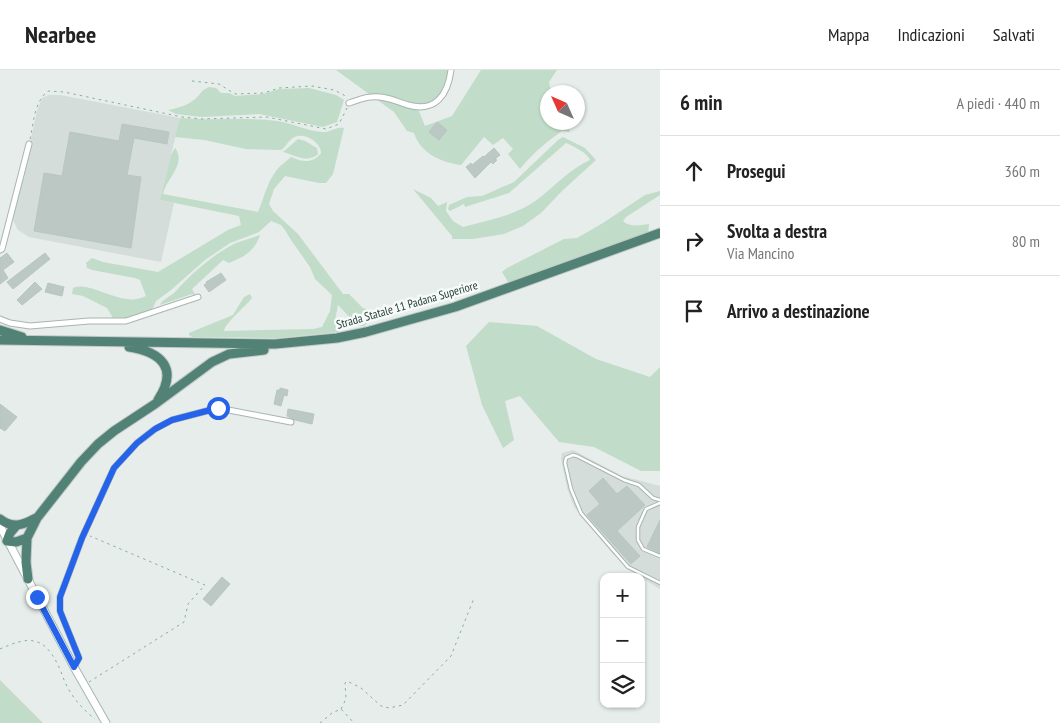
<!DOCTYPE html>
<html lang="it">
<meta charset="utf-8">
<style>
:root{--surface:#fff;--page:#f6f6f6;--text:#222;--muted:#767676;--line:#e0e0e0}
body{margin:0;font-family:"PT Sans Narrow",sans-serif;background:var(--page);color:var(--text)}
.controls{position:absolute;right:15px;bottom:15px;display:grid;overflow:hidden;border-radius:10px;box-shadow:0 1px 4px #0004}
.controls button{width:45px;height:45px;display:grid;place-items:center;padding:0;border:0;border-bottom:1px solid var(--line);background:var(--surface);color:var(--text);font:25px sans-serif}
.compass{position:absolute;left:540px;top:15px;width:45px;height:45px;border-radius:50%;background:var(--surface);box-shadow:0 1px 4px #0004;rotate:315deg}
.stop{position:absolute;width:15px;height:15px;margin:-11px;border:4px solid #2563eb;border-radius:50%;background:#fff}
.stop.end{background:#2563eb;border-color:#fff;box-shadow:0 1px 5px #0008}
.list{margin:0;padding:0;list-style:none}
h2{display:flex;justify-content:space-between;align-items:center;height:65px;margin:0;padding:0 20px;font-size:21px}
h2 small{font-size:16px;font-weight:400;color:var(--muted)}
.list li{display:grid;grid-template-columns:32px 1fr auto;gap:15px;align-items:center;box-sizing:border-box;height:70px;padding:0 20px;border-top:1px solid var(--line)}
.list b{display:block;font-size:19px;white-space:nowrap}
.list p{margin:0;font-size:16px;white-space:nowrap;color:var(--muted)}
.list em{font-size:16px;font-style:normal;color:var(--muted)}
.icon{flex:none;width:28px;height:28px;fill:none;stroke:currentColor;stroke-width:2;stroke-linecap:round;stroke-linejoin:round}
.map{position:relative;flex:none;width:660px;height:653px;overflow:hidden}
header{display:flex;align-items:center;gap:30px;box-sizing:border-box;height:70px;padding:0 25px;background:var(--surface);border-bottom:1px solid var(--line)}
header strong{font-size:24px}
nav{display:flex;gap:28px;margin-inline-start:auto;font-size:18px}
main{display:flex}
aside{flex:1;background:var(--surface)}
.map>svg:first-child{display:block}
.built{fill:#d4ddd9}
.green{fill:#c1dcc8}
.building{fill:#bbc8c3;stroke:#b9c6c0}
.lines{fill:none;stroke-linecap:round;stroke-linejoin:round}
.service-casing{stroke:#a9b5b1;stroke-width:4.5}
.minor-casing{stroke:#a9b5b1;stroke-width:7}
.secondary-casing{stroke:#a5b8b1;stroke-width:9}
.trunk-casing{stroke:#c2c9c7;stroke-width:11}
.path{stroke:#89ada2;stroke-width:1;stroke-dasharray:2.5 4;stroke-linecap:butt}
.service{stroke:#fff;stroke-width:2.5}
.minor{stroke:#fff;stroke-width:5}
.secondary{stroke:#fff;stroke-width:7}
.trunk{stroke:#528276;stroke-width:9}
.route{stroke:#2563eb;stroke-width:6}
.labels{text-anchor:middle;stroke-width:5;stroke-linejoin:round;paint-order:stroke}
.street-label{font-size:12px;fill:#263d37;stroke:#f6faf8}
</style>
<header>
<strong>Nearbee</strong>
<nav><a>Mappa</a><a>Indicazioni</a><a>Salvati</a></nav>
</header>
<main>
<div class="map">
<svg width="660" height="653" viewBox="0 0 660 653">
<rect width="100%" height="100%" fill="#e6edea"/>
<path class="built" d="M49 25H60L180 48 160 130 174 133 161 192 29 167 18 160 13 150 37 41 42 28Z
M573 380 622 406 660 416V519L643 509 613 484 574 437 567 418 561 389 562 383Z"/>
<path class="green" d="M336 0H449C447 20 438 35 416 34L425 56 452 46 481 0H557L549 12 551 22H548V52L566 53 570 62 562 61C546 72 532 84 520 99L508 84 513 79 503 68 493 75 484 67 461 95C441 92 421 84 414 63L407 61 394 42Z
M209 17 216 18 221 23H229L235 26 263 24 279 19 309 18 336 25 344 30 337 52 323 57 259 44 202 47 176 44 168 40C179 38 192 34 199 25 202 21 203 20 209 17Z
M180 48C212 51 245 47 277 51 292 53 307 61 322 62 330 63 336 56 344 58L333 104 326 113H319L285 106 274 119 269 134 273 141 298 164 343 224H349L363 238 369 240 373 245 371 250 364 256H358L338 235 335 250 342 259 339 262 279 268 192 267 189 265V263L233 245 244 227 250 224 252 228C245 237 226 252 224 261L313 259 322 257 330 241 332 225 315 209 310 197 291 170 285 160 281 155 271 151 259 162 230 173 205 190 171 220 156 231 152 240 127 248H113L107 238 83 226 72 224 73 218C91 210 122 239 146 226L140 210 135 208 92 200 87 198 86 193 92 188 103 192 158 202 228 160 241 155 239 146 160 130 171 85 175 78C187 94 166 109 163 124L258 142C264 128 267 113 276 101 280 95 286 92 291 87 302 92 313 94 321 83 321 72 303 61 293 68 288 71 286 77 281 80L246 79 204 70 175 67Z
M563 67 585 78 596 90 562 121 541 143 523 156 504 164 473 169H452V166L413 119 431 128 438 136 447 132 446 141 453 151 463 157C488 150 516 146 538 129 555 116 570 99 590 90 588 83 573 76 566 73L509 123 465 137 464 134 450 141 448 139 449 135 467 127 482 126 514 112 558 70Z
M298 69 305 71 317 78 318 84C307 94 295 85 283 82Z
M660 121V125L626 147 623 151C630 158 641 155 649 154L648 165 510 215 502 202 507 198 564 169 577 168 603 153 645 125Z
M260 165C254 182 245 186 229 193L223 190 192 219 196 226 192 224 160 235C162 230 169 227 174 223 191 204 211 186 234 174 243 170 252 168 260 165Z
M489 252 537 256 596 289 650 307 660 297V401H641L594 377 559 372 520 326 505 331 514 370 503 378 482 335 466 276Z
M0 610 43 653H0Z"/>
<path class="building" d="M437 52 447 60 439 70 429 62Z
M122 54 169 62 167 74 134 68 127 105 141 107 131 178 34 161 44 103 62 106 70 62 119 71Z
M494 78 500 85 495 89 497 90 493 94 491 92 475 108 466 97 471 93 472 95 483 86 484 87Z
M7 183 14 192 3 200 8 208 0 214V188Z
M45 183 50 189 13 219 7 212Z
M221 203 226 210 209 222 204 215 207 213 206 212Z
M35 212 42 219 22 235 17 230Z
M48 213 64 217 62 226 45 222Z
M280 318 288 320 287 326 284 325 281 336 274 334 277 320H280Z
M0 334 17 347 5 361 0 358Z
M288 339 314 344 312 354 295 350 287 346Z
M603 408 617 424 627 416 645 435 617 461 640 486 631 494 587 445 600 434 589 421Z
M660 450V483L647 477Z
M222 507 230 514 211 536 203 529Z"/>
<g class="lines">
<g class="service-casing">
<path id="service" d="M660 430 653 428 639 415 624 410 577 386 573 385 566 388 565 393 571 419 581 443 628 497 660 513
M660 433 646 439 638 457V470L643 479 660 486"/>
</g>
<g class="minor-casing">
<path id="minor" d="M349 33C356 31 364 27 371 27 384 25 397 32 408 35 436 43 448 24 451 0
M0 180 2 179 29 74
M0 249 10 253 30 256 89 251H126L198 227
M74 597 79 588 60 541V527L82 468 114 398 137 373 155 359 172 350 218 338 291 352"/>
</g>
<g class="secondary-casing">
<path id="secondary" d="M0 456 74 597 106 653"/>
</g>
<g class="trunk-casing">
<path id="trunk" d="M0 260 22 267
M0 270 275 274 337 268 366 262 455 237 660 163
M129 277C161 282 179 298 158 330
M0 449C13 459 23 455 36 448
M16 456 10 463 7 471 16 472 27 468
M28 509 26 492 27 468 37 448 81 392 98 374 114 361 155 334 212 292 229 284 264 280"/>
</g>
<path class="path" d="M192 11 219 14 235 24 264 23 279 18 312 16 334 20 344 25 345 27
M30 69C34 52 34 32 48 21L64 22 182 47 202 49 267 47 326 59 339 54 347 38
M0 579C27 567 43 564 58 595 62 603 64 612 69 620 76 632 85 641 95 649
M89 612 184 552 188 534 205 515 90 466
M341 639 346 629 345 613 347 611 361 618 381 636 389 638 403 635 451 586 474 528
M320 653 332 643 341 639 354 653"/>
<use href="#service" class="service"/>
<use href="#minor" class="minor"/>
<use href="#secondary" class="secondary"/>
<use href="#trunk" class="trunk"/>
</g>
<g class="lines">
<path class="route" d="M37 527 74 597 79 588 60 541V527L82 468 114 398 137 373 155 359 172 350 218 338"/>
</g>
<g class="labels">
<g class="street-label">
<text transform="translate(407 235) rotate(-16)" y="4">Strada Statale 11 Padana Superiore</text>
</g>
</g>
</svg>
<div class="controls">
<button>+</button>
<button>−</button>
<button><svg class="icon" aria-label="layers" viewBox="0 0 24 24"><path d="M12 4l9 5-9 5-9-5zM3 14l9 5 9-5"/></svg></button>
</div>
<svg class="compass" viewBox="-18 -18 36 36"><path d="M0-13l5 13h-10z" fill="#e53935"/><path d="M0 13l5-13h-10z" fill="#767676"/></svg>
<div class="stop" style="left:218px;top:338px"></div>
<div class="stop end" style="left:37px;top:527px"></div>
</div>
<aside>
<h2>6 min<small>A piedi · 440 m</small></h2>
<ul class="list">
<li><svg class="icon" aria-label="ahead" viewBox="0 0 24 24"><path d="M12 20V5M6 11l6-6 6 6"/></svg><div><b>Prosegui</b></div><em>360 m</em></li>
<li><svg class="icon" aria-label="right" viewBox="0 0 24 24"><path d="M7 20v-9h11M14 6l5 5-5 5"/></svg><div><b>Svolta a destra</b><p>Via Mancino</p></div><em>80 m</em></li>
<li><svg class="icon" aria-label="arrive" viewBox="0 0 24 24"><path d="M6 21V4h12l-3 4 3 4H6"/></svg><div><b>Arrivo a destinazione</b></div></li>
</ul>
</aside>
</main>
